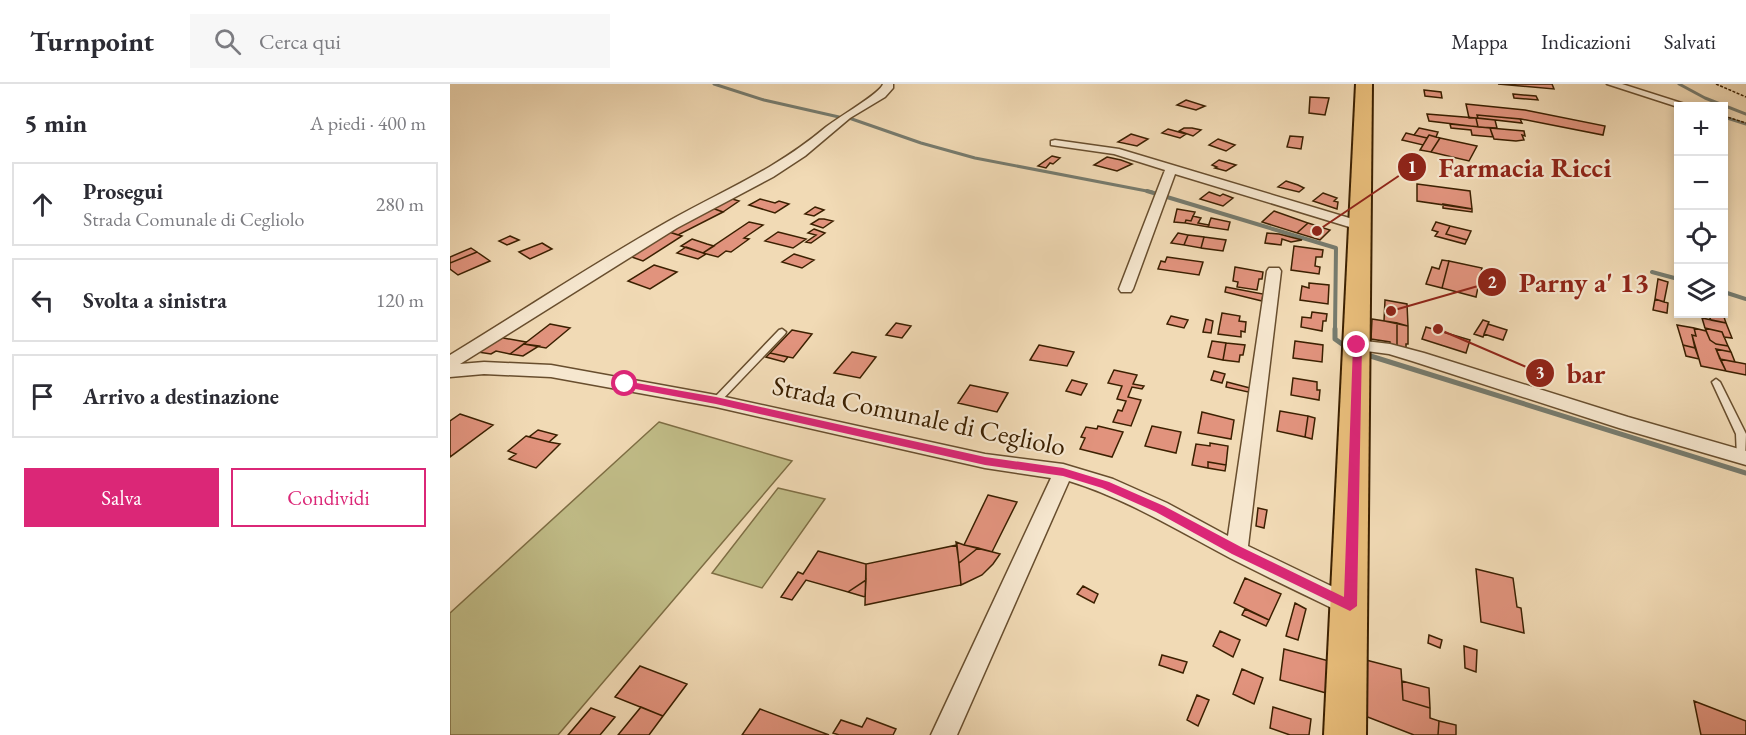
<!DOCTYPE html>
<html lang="it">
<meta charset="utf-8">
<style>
:root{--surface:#fff;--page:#f7f7f7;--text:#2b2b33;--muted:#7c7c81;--line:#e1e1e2;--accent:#db2777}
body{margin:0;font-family:"EB Garamond",serif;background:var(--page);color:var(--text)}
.controls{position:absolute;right:18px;top:18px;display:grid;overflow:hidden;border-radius:0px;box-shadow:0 3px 9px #0003}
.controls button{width:54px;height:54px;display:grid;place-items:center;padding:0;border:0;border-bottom:2px solid var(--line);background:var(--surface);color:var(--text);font:30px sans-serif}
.stop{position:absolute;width:18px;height:18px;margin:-14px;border:4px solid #db2777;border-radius:50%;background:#fff}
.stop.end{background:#db2777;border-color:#fff;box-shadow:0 2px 6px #0008}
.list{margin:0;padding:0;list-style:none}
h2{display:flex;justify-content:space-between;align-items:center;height:78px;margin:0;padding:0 24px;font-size:26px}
h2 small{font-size:20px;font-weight:400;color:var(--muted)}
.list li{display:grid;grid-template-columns:39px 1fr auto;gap:18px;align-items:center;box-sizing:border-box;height:84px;margin:0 12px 12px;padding:0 12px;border:2px solid var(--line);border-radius:0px}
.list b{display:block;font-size:22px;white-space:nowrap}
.list p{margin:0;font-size:20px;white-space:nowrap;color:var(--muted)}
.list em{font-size:20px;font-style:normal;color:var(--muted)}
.actions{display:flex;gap:12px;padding:18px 24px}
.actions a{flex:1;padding:14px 0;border:2px solid var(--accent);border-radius:0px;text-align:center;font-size:21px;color:var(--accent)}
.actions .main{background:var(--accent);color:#fff}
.icon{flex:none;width:33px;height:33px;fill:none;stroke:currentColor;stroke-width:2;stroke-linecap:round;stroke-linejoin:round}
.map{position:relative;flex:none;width:1296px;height:651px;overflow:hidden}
header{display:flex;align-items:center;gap:36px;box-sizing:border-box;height:84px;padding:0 30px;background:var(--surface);border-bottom:2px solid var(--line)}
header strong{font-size:28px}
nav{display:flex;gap:33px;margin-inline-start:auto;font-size:21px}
.search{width:420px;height:54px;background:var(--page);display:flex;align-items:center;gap:15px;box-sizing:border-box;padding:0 21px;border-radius:0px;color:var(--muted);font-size:22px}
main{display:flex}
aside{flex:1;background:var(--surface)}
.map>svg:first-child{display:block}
.green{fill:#c1bd88;stroke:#7e6e44;stroke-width:1.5}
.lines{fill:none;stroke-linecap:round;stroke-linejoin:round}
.stream-far2{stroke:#767b6e;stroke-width:3}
.stream-far1{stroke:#767b6e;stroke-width:4}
.stream{stroke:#767b6e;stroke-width:5}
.building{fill:#e1937d;stroke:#3b2001;stroke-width:1.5}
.lane-casing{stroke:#684e2e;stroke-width:3}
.street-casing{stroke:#684e2e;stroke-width:3}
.primary-casing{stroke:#3b2001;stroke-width:4}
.path{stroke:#3b2001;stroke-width:1.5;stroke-dasharray:3 1.5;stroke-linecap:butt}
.lane{fill:#f6e7cf;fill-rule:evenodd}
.street{fill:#f6e7cf;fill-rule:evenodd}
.primary{fill:#e8bd7a;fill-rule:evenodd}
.route{fill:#db2777}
.labels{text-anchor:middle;stroke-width:4.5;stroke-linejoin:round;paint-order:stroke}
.street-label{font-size:27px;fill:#3b2001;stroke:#f6e7cf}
.leader{fill:none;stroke:#8f2418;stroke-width:2}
.callout-dot{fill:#8f2418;stroke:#f6e7cf;stroke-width:2}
.mark-label{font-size:18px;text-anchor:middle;font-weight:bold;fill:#fff}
.callout-label{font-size:28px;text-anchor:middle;font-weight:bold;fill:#8f2418;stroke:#f6e7cf;stroke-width:4.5;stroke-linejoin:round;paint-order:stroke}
</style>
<header>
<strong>Turnpoint</strong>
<div class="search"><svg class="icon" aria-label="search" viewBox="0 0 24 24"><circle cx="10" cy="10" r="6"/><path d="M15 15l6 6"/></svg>Cerca qui</div>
<nav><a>Mappa</a><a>Indicazioni</a><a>Salvati</a></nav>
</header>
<main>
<aside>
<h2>5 min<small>A piedi · 400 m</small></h2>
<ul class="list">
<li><svg class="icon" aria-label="ahead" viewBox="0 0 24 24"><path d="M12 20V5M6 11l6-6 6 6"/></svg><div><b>Prosegui</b><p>Strada Comunale di Cegliolo</p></div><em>280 m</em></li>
<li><svg class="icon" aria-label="left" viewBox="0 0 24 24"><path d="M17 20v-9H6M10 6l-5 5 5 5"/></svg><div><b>Svolta a sinistra</b></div><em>120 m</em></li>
<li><svg class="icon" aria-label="arrive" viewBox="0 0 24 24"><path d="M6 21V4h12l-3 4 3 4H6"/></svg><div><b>Arrivo a destinazione</b></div></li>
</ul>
<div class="actions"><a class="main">Salva</a><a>Condividi</a></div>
</aside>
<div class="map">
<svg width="1296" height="651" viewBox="0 0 1296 651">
<rect width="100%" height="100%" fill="#f1dab5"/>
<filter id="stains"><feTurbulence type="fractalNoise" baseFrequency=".00333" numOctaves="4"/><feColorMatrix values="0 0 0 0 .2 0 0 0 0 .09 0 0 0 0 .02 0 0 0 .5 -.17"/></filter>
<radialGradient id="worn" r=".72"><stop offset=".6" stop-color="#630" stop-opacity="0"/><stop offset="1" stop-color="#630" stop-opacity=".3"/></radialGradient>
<path class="green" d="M209 338 342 377 108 651H0V529Z
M328 404 375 415 312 504 262 489Z"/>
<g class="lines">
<path class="stream-far2" d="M264 0 314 16 389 33
M1229 0 1255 14 1296 30
M1274 33 1296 40
M399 34 471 59 525 74 702 108"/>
<path class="stream-far1" d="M697 107 886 164 885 246
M1202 188 1228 195
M1274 208 1296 215"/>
<path class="stream" d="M885 245V255L899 265
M914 270 1296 389"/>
</g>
<path class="building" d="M1048 0H1102L1104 5Z
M974 6 991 8 992 14 975 12Z
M1063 10 1086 12 1088 16 1064 14Z
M860 13 879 14 875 31 859 29Z
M736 16 755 22 746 26 727 21Z
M1016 20 1075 26 1155 42 1153 51 1071 35 1027 31 1028 34H1019Z
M977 30 1026 34 1028 43 979 37Z
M1027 31 1070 35 1072 39 1028 34Z
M1026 34 1045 36 1047 44 1028 43Z
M1000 40 1040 44 1043 53 1022 51 1021 46 1001 44Z
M734 44H742L751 46 743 52 729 47Z
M969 44 988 48 986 53 979 51 977 54 964 51Z
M1040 44 1074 47 1075 52 1072 51 1074 56 1066 57 1044 55Z
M718 45 736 50 730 54 712 49Z
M956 49 964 51 977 54 973 61 952 56Z
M681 50 698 55 687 62 668 58Z
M979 51 990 54 981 68 970 66Z
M840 52 853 53 851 65 837 63Z
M990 54 1027 62 1019 77 981 68Z
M768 55 785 61 776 67 759 61Z
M602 72 610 74 603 80 600 79 596 84 588 82Z
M657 73 671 76 682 80 667 87 644 81Z
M769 76 786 81 776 87 765 84 767 83 762 81Z
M836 97 848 101 854 104 849 108 828 103Z
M967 100 1020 107 1022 125 967 117Z
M759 108 770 112 773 110 783 114 773 122 750 115Z
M873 109 887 114 884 117 888 118 887 125 863 117Z
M279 114 289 117 273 128 262 124Z
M310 115 325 119 329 117 339 120 325 129 299 121Z
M993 120 1022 125V128L993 124Z
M365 123 374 126 364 132 355 130Z
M262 124 273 128 228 151 219 148Z
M727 125 745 128 741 137 736 136 735 139 724 138Z
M824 127 858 139 847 149 812 138Z
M743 132 751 134 748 139 759 141 758 143 735 139 736 136 741 137Z
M761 134 780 138 778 146 758 143Z
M369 135H374L383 137 373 144 361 140Z
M299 138 313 141 294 154 299 155 281 168 276 167 268 173 253 169Z
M986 138 1000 142 996 150 1017 156 1015 160 985 152 988 148 982 146Z
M858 139 880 146 870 156 847 149Z
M1000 142 1021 147 1017 156 996 150Z
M364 145 375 149 361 159 356 158 366 151 358 149Z
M219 148 232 152 193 177 179 172Z
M328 148 356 155 343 164 315 157Z
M728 149 738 151 734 161 721 159Z
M817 149 829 150 852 156 841 158 832 155 831 161 815 159Z
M738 151 754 153 751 164 734 161Z
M60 152 69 156 57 161 49 157Z
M754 153 776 156 773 167 751 164Z
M242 155 257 160 264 162 253 169 231 162Z
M92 159 102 165 80 175 69 168Z
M844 162 873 166 872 173H866L865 182 870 183 869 190 841 186Z
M236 163 253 169 256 170 248 175 227 169Z
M21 164 27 168 0 179V173Z
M27 168 40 177 8 191 0 185V179Z
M344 170 364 176 352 184 332 178Z
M717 173 753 178 749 191 708 185 711 177 715 178Z
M992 176 999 177 992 204 976 200 982 183 989 185Z
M999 177 1032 184 1026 213 992 204Z
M204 181 227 188 200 205 178 197Z
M785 183 813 188 812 195H809L807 206 787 203 788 198 783 197Z
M1208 195 1218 198 1214 218 1205 215Z
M859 199 879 201 878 220 850 216 852 202 859 204Z
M776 203 813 210 812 217 775 208Z
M1205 215 1218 219 1217 229 1203 226Z
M935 216 957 220 958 242 934 237Z
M862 228 877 230 876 237H873L872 247 851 243 852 233 861 234Z
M772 229 790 232 789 237 796 238 795 248 791 247V253L768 250Z
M1255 230H1273L1276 239 1261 236 1259 232Z
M721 232 738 236 734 244 717 240Z
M1252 234 1276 239 1282 254 1274 253 1272 248 1255 244Z
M756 235 763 237 761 249 753 248Z
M922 235 947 239V263L940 261V258L921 255Z
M1033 236 1039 238 1033 253 1024 250Z
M446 239 461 242 452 254 436 251Z
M947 239 958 242V260H956V264L947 263Z
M100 240 120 244 96 264 74 260Z
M1038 240 1057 246 1053 256 1034 250Z
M1227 241 1244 244 1246 252 1242 251 1245 264 1233 261Z
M976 243 1020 256 1016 269 972 255Z
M1244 244 1256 247 1260 256 1266 260 1278 262 1281 268 1266 265 1276 287 1251 282 1242 251 1246 252Z
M1255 244 1272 248 1278 262 1266 260 1260 256Z
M342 246 362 250 343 274 320 269Z
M48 253 76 258 60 270 46 267 41 270 28 268Z
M762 257 776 259 773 276 758 273Z
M845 257 873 261 872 278 843 274Z
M776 259 795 261 793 271H790L789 278 773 276Z
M74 260 89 262 73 272 60 270Z
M589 261 624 268 617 282 580 276Z
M1233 261 1245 264 1249 275 1236 272Z
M1266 265 1281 268 1285 278 1270 275Z
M402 268 426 273 410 294 384 289Z
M320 269 338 273 334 278 316 273Z
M1270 275 1296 280V291L1276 287Z
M664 286 687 291 683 300 694 302 692 305 682 303 678 313 691 316 681 342 663 338 668 326 672 327 676 317 667 315 672 302 658 299Z
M764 287 775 290 772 299 761 296Z
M843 294 867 298V306H870L869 316 841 311Z
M622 296 637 300 631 311 616 307Z
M777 298 800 304 798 308 776 303Z
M520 301 558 309 547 328 508 319Z
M830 327 858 332 855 353 827 347Z
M752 328 784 336 781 355 748 349Z
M10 330 43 341 0 373V337Z
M858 332 865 334 862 355 855 353Z
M648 342 673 348 662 373 630 365 635 354 631 353 636 343 647 345Z
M702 342 731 348 726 369 695 362Z
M88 346 107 351 99 358 79 353Z
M76 352 99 358 110 360 86 384 59 375 66 370 58 367Z
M760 359 778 362 776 381 758 378V384L742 381 746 360 760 362Z
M758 378 776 381 775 387 758 384Z
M538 411 567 418 542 468 514 461Z
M808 424 817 426 814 444 806 442Z
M506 458 514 461 528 464 509 479Z
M507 461 511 501 415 521 416 480Z
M528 464 550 470 543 480 532 491 511 501 509 479Z
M368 467 416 480V496L398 508 356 496 342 516 331 513 348 488 353 490Z
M1026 485 1063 494 1067 523 1071 524 1074 549 1031 538Z
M795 494 831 510 819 536 784 519Z
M416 496 415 513 398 508Z
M633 502 648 510 644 519 627 510Z
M845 519 856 525 848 556 836 552Z
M795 525 819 536 816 542 792 531Z
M770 547 790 556 783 573 763 562Z
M979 551 992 556 990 564 978 559Z
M1014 562 1027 566 1026 588 1015 584Z
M834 565 879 577 876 609 830 596Z
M712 571 737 578 733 589 709 581Z
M916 576 951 585 953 616 980 624V634L989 637 988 651H964L915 632Z
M190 582 237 600 213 632 165 613Z
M792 585 813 594 804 620 783 610Z
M952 597 979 604 980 624 953 616Z
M747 611 759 616 748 642 737 636Z
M1244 617 1296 637V651H1251Z
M191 623 213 632 199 651H168Z
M823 623 861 635 859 651H840L820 644Z
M141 624 165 633 150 651H118Z
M310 625 379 651H292Z
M417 634 446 645 443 651H389L383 649 391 636 412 643Z
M989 637 1006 641V651H988Z"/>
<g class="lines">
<g class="lane-casing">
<path id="lane" d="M332 245 336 248 335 250 269 319H263L262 317 263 315 329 246Z
M1266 295 1270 298 1296 350 1295 376H1289L1287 373 1286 350 1262 298Z"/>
</g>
<g class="street-casing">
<path id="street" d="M433 0H443V4L435 13 400 34 355 72 323 93 227 144 10 280 34 278 101 281 266 311 535 370 613 380 663 395 717 419 778 452 817 187 819 184H829L831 187 798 462 908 515 912 522 908 529 900 532 892 529C855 511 817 493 780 474 727 446 677 415 619 397L507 651H481L601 394 535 384 266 323 101 293 34 290 0 293V271C72 227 143 180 217 138 274 106 325 86 376 43 387 34 431 9 433 0Z
M1157 0H1172L1241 22 1228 23Z
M605 56 669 65 916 139 918 142 916 145H906L725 90 683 205 681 208H671L669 205 715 86 664 70 601 61V57Z
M907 256 940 260 974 269 1178 333 1296 367V381L1169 344 962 277 939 270 901 265 899 261 901 257Z"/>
</g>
<g class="primary-casing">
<path id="primary" d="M906 0H922L916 651H874Z"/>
</g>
<path class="path" d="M1266 0 1296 13
M1274 32 1296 39"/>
<use href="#lane" class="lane"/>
<use href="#street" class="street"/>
<use href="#primary" class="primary"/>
</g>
<path class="route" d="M907 258 912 261 907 522 900 527 782 470 706 428 652 404 613 392 535 381 266 320 175 303 170 300 175 297 266 313 535 373 613 384 659 398 714 422 791 463 894 513 903 261Z"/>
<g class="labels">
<g class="street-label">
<text transform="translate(469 332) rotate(12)" y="9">Strada Comunale di Cegliolo</text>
</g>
</g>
<path class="leader" d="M867 147L962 83M941 227L1042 198M988 245L1090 289"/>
<g class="callout-dot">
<circle cx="867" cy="147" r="6"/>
<circle cx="941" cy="227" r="6"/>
<circle cx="988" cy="245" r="6"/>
<circle cx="962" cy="83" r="15"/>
<circle cx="1042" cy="198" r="15"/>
<circle cx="1090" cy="289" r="15"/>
</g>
<g class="mark-label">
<text x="962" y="89">1</text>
<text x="1042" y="204">2</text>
<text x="1090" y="295">3</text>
</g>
<g class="callout-label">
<text x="1075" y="93">Farmacia Ricci</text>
<text x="1134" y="208">Parny a' 13</text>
<text x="1136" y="299">bar</text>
</g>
<rect width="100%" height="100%" filter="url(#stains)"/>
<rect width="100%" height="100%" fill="url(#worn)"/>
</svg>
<div class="controls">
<button>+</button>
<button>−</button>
<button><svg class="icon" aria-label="locate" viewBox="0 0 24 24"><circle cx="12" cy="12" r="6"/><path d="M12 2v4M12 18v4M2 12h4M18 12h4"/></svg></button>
<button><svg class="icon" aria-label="layers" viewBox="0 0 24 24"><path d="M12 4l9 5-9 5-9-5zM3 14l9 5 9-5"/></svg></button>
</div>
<div class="stop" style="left:175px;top:300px"></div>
<div class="stop end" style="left:907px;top:261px"></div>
</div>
</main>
